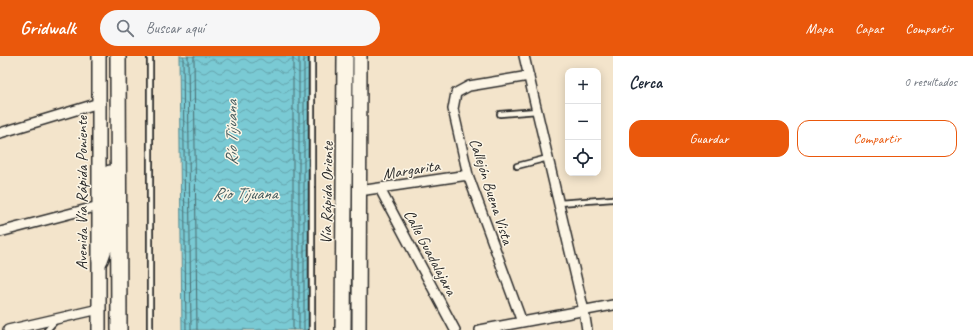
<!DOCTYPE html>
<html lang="es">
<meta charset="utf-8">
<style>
:root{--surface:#fff;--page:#f6f6f7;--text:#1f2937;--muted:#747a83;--line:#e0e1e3;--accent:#ea580c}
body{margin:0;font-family:Caveat,sans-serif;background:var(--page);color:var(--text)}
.controls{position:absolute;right:12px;top:12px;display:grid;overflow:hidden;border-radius:8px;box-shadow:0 2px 10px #0003}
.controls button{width:36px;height:36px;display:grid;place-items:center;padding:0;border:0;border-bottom:1px solid var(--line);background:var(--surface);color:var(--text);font:20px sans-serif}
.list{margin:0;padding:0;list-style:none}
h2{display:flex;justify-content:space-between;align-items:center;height:52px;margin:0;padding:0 16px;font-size:17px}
h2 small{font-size:13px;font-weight:400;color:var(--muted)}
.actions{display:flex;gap:8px;padding:12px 16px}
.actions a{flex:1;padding:9px 0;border:1px solid var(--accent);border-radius:12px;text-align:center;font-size:14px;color:var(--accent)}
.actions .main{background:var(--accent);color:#fff}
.icon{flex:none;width:22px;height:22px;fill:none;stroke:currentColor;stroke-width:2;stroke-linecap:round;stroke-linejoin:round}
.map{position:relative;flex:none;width:613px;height:274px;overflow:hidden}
header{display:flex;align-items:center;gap:24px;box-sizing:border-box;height:56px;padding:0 20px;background:var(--accent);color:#fff}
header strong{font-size:19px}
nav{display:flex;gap:22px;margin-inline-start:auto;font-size:14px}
.search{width:280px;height:36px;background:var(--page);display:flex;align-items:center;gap:10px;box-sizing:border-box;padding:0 14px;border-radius:22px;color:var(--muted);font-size:15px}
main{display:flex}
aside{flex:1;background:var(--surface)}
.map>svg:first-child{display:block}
.water{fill:url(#water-waves);stroke:#5a8a90}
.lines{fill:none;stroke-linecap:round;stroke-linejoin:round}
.shore{stroke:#4b6b6f;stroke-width:1}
.service-casing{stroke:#2b2b2b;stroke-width:8}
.minor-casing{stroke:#2b2b2b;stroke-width:12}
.secondary-casing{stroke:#2b2b2b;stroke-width:16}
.trunk-casing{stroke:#2b2b2b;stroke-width:18}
.service{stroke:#fcf5e5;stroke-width:4.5}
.minor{stroke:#fcf5e5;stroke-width:9}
.secondary{stroke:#fcf5e5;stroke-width:13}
.trunk{stroke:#fcf5e5;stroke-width:15}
.labels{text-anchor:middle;stroke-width:3;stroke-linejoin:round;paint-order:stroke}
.street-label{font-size:16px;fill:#2b2b2b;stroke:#fcf5e5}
.water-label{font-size:17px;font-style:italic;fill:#435b5e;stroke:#fcf5e5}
</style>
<header>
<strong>Gridwalk</strong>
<div class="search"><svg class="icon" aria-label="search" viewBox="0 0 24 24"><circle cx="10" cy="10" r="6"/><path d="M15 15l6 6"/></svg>Buscar aquí</div>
<nav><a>Mapa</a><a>Capas</a><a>Compartir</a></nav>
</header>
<main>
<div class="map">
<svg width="613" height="274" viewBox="0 0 613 274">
<defs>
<pattern id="water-waves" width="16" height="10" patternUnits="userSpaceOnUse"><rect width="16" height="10" fill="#7acad4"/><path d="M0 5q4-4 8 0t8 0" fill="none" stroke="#64a4ac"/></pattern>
</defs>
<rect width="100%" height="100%" fill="#f3e4cb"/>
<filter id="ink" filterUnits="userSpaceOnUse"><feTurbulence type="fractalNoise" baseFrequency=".025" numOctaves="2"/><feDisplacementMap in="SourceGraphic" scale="8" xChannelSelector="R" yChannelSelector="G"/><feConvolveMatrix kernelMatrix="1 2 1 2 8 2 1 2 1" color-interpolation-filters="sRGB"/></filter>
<g filter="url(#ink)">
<path class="water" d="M179 0H308V274H182Z"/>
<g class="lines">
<path class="shore" d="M183 0 186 274
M188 0 191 274
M194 0 197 274
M293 0V274
M299 0V274
M304 0V274"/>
<g class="service-casing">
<path id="service" d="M500 58 537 55
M517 110 548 102
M559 147 613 143
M47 274 56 264
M150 274V0
M312 274V0"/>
</g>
<g class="minor-casing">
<path id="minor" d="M524 0 584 255 587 274
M0 77 99 47
M380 133 455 274
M359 135 468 119
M0 176 99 150
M522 266 468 119 453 53 456 37 469 30 529 20
M8 274 99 253
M480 274 613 249"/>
</g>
<g class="secondary-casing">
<path id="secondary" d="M99 0V274
M359 274 360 0"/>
</g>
<g class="trunk-casing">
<path id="trunk" d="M118 0 119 274
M100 204 105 190 110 117
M343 274 345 0"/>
</g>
<use href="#service" class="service"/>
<use href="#minor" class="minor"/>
<use href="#secondary" class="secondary"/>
<use href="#trunk" class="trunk"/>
</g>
</g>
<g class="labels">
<g class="street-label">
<text transform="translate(411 113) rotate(-9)" y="6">Margarita</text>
<text transform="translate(492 135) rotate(72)" y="6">Callejón Buena Vista</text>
<text transform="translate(81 137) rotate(-90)" y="6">Avenida Vía Rápida Poniente</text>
<text transform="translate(326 137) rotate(-89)" y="6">Vía Rápida Oriente</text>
<text transform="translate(431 196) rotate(62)" y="6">Calle Guadalajara</text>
</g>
<g class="water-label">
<text transform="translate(231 77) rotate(-90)" y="6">Río Tijuana</text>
<text x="245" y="143">Rio Tijuana</text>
</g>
</g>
</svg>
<div class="controls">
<button>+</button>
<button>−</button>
<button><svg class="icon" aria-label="locate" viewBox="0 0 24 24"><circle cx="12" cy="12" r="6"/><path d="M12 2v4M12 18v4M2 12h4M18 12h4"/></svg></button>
</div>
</div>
<aside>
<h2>Cerca<small>0 resultados</small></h2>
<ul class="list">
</ul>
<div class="actions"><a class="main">Guardar</a><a>Compartir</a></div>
</aside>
</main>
